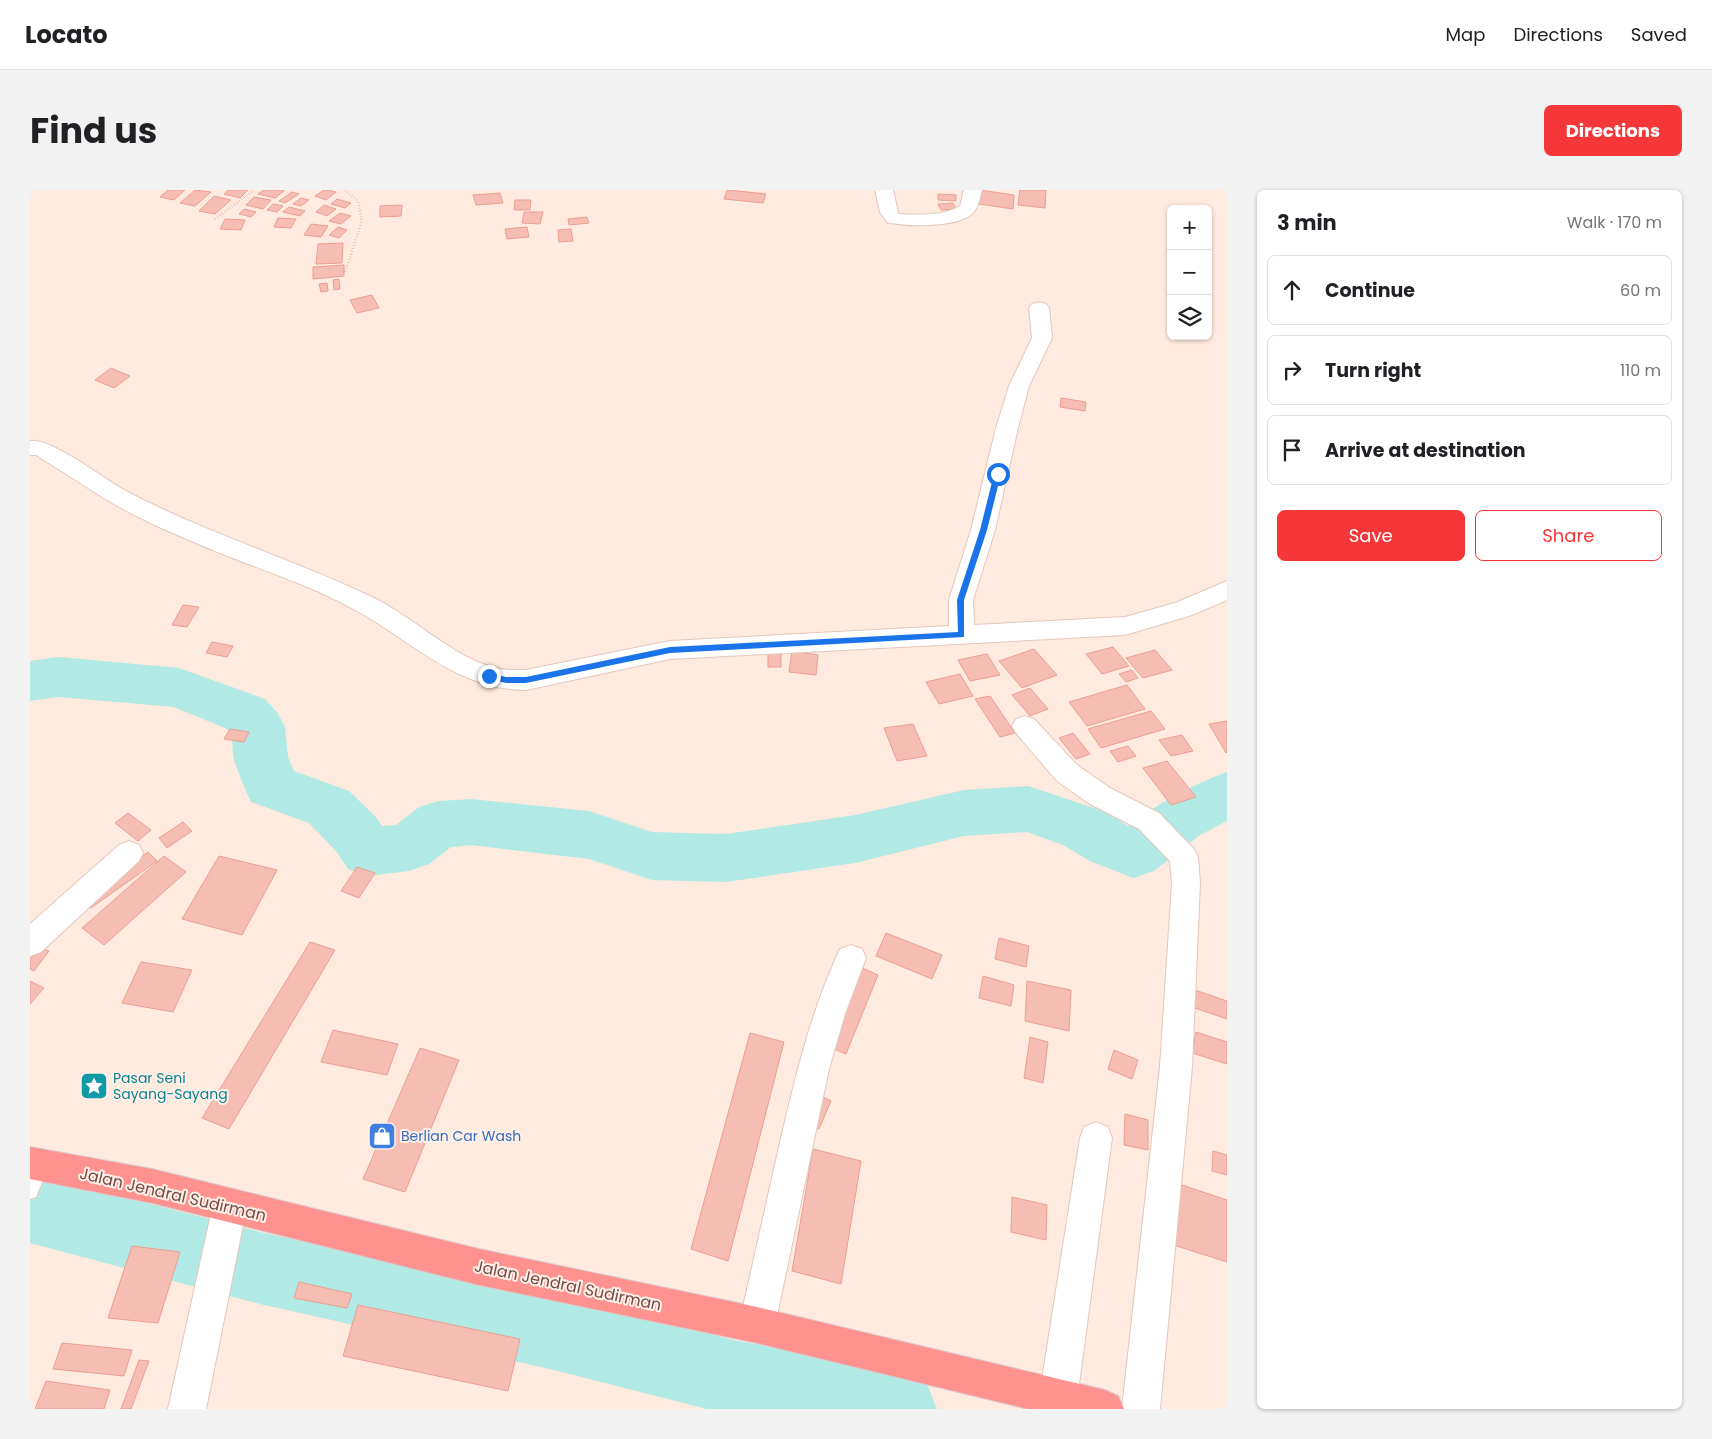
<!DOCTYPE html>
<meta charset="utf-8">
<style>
:root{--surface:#fff;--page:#f2f2f2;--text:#202124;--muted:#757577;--line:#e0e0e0;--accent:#f5373a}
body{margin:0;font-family:Poppins,sans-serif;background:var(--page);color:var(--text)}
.controls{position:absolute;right:15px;top:15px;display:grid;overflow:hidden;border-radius:8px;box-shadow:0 1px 4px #0004}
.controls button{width:45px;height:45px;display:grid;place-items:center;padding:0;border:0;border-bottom:1px solid var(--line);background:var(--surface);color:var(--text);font:25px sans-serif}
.stop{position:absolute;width:15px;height:15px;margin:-11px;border:4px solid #1a73e8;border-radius:50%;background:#fff}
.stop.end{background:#1a73e8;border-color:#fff;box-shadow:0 1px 5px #0008}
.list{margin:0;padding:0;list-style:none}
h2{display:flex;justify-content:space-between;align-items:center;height:65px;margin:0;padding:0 20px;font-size:21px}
h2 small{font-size:16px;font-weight:400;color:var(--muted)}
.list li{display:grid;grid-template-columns:32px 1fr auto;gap:15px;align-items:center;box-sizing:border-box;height:70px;margin:0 10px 10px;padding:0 10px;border:1px solid var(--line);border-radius:8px}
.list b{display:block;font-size:19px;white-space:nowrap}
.list em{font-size:16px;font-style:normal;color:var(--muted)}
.actions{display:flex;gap:10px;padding:15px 20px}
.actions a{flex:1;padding:11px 0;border:1px solid var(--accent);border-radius:8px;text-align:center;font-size:18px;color:var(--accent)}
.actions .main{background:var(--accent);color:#fff}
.icon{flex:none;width:28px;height:28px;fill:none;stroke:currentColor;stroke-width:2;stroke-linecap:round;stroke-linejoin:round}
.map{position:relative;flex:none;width:1197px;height:1219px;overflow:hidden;border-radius:8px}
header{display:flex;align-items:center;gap:30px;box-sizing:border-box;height:70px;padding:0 25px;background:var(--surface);border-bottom:1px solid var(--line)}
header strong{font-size:24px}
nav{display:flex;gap:28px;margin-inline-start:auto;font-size:18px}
.intro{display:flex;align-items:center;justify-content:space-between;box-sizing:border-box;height:120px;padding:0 30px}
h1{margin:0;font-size:35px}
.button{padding:12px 22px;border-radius:8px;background:var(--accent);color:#fff;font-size:18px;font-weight:700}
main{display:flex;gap:30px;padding:0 30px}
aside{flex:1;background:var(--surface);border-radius:8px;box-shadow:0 1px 4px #0004}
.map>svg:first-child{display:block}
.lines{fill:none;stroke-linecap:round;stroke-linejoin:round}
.river{fill:#b1e9e4;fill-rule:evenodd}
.building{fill:#f6beb3;stroke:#ea9f92}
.lane-casing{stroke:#e5c6bd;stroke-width:2}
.street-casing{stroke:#e5c6bd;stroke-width:2}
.highway-casing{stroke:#d9cccb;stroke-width:2}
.path{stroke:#dba197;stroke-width:2.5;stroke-dasharray:0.5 2.5;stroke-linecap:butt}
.lane{fill:#fff;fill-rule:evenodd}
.street{fill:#fff;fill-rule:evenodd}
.highway{fill:#ff918f;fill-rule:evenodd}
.route{fill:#1a73e8}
.labels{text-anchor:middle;stroke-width:4;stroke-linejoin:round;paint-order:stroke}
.culture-label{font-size:14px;fill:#0d838f;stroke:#fff0e7;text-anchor:start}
.shop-label{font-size:14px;fill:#366cbe;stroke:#fff0e7;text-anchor:start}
.near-street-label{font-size:16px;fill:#764a44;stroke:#fff0e7}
</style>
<header>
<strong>Locato</strong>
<nav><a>Map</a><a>Directions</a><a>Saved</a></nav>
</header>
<div class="intro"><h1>Find us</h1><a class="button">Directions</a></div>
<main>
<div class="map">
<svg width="1197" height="1219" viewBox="0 0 1197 1219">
<rect width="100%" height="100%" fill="#feeade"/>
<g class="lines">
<path class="river" d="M29 467 149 478 235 509 247 522 255 537 258 567 264 581 319 601 346 627 352 636 366 635 389 617 409 611 441 609 559 621 622 642 696 644 825 625 934 600 998 596 1073 621 1098 636C1129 613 1161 595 1197 582V631L1170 645 1124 681 1103 688 1060 671 1033 655 997 642 934 646 825 673 696 692 622 690 559 669 441 655 421 657 399 674 379 681 338 686 318 679 306 661 279 633 221 612C214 598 209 584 204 570 201 559 205 547 197 539L144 517 29 507 0 511V471Z
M0 983 230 1042 524 1106 703 1150 869 1181 896 1192 907 1219H677L524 1180 230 1114 0 1053Z"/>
</g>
<path class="building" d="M138 0H155L144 10 130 7Z
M165 0 181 2 165 16 150 13Z
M198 0H218L210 8 194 4Z
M234 0H252L254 1 245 8 228 4Z
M294 0H298L306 2 296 10 285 6Z
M697 0H698L736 4 733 13 694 9Z
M950 0 984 5 983 19 949 14Z
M990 0H1016L1015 18 988 15Z
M262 2 269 4 255 13 249 11Z
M470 3 473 13 446 15 443 5Z
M908 4 926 5V11L908 10Z
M184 6 201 10 185 24 169 21Z
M224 7 241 10 233 19 216 15Z
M271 8 279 10 271 16 263 14Z
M307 9 321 13 315 18 301 14Z
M485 10H501L500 20H484Z
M923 13 926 19 911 20 908 14Z
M243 14 253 16 247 22 237 20Z
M294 15 306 19 297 26 286 22Z
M372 15 371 26 350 27V16Z
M259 17 275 21 270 26 253 22Z
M214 19 226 22 221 27 209 24Z
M494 22H513L510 34 492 33Z
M310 23 321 26 311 34 299 31Z
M557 27 559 33 539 35 538 29Z
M248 28 266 29 261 38 244 37Z
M195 29 215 30 211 40 190 39Z
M281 34 298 36 291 47 274 45Z
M308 37 317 40 309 48 299 45Z
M497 37 499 47 477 49 475 39Z
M541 39 543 51 529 52 528 40Z
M313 53 312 73 286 74 288 54Z
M314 75V86L283 89V77Z
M309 89 310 99 304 100 303 90Z
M297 93 298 101 291 102 289 94Z
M342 105 349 118 327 123 320 110Z
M81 178 100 186 84 198 65 190Z
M1031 208 1056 212 1055 221 1030 217Z
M153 415 169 417 157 437 142 435Z
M182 452 203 456 197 467 176 463Z
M1083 457 1099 476 1072 484 1056 464Z
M1004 459 1027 485 992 498 969 471Z
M1125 460 1142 480 1113 488 1096 468Z
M762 461 788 465 786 485 759 482Z
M738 462H751V477H738Z
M957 464 970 485 940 491 928 470Z
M1102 480 1108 488 1096 492 1089 484Z
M930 484 943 506 909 514 896 492Z
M1097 495 1115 519 1057 536 1039 512Z
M1000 498 1018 519 1000 526 982 505Z
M960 506 985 543 970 547 945 509Z
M1121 521 1135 539 1071 558 1058 539Z
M1197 531V562L1196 563 1179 534Z
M883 534 897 566 867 571 854 538Z
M200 539 219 542 214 552 194 549Z
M1043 543 1060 564 1046 569 1029 548Z
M1152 545 1163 561 1141 566 1129 550Z
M1098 556 1106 566 1088 572 1080 561Z
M1137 571 1166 607 1141 615 1113 578Z
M98 623 121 640 108 651 85 633Z
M153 632 162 641 137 658 129 648Z
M118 662 127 671 61 718 52 709Z
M134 666 156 682 74 755 52 738Z
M189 666 247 680 212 745 152 729Z
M327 677 345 683 329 708 311 701Z
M856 743 912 765 902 789 846 766Z
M969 748 999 756 996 777 965 769Z
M280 752 305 760 199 939 172 928Z
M0 754 19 761 4 781 0 779Z
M111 772 162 780 143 822 92 813Z
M830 777 848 785 816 864 797 856Z
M953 786 984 795 981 816 949 808Z
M0 791 14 798 0 814Z
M997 791 1041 800 1039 841 995 831Z
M1165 800 1197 811V829L1162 817Z
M303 840 368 854 357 885 291 872Z
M1166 842 1197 852V874L1162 863Z
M720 843 754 852 698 1071 661 1059Z
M1000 847 1018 852 1013 893 994 888Z
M390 858 429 870 375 1002 333 989Z
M1084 860 1108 870 1102 889 1078 879Z
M789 905 801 911 789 939 776 932Z
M1095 924 1118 930V960L1094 955Z
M783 959 831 971 811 1094 762 1081Z
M1183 961 1197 965V985L1182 981Z
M1140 991 1197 1010V1072L1134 1052Z
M982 1007 1017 1015 1016 1050 981 1042Z
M102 1056 150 1062 128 1133 78 1128Z
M269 1092 322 1104 317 1118 264 1108Z
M328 1115 490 1149 478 1201 313 1166Z
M32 1153 102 1160 94 1186 23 1179Z
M109 1170 119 1171 101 1219H91Z
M16 1191 80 1200 74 1219H5Z"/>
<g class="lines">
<g class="lane-casing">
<path id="lane" d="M11 967 17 969 19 975 6 1007 0 1009V981L5 969Z"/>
</g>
<g class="street-casing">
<path id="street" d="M845 0H863L868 22 869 24C888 25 914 26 930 16L934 0H952C950 7 949 16 944 22 930 38 876 37 857 32L850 22Z
M1009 112 1016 114 1019 118 1022 148 999 196 988 238 965 340 943 410 944 435 1095 427 1145 413 1197 391V410L1162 425 1095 445 640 469 496 500C428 500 383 452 327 421 278 393 224 378 173 356 140 342 107 328 77 310 53 295 30 280 6 265H0V251C21 247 75 290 96 301 175 343 261 368 342 407 382 426 420 465 462 477 474 481 484 480 496 480L640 451 919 436V410L941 340 966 238 979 196 1002 148 999 118 1002 114Z
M995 526 1004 529 1047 575 1080 598 1129 623 1164 659 1168 667 1170 693 1162 877 1130 1219H1092L1130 877 1142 693 1140 671 1109 639 1060 614 1027 591 986 543 982 536 986 529Z
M99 651 109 655 113 663 109 671 11 762 0 766V734L89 655Z
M821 755 832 759 836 768 815 824 799 879 745 1135 740 1148 727 1153 714 1148 709 1135C722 1077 735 1019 748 961 764 892 780 823 810 759Z
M1066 932 1078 937 1082 948 1047 1209 1042 1219H1014L1009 1209 1050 948 1054 937Z
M200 998 212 1003 217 1015 176 1219H138L183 1015 188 1003Z"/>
</g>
<g class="highway-casing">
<path id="highway" d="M0 957 122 979 449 1059 727 1117 1075 1200 1088 1206 1094 1219H998L727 1153 449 1095 122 1013 0 989Z"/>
</g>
<path class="path" d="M315 0 328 11 332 31 315 82
M185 29 224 0"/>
<use href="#lane" class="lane"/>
<use href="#street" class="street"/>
<use href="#highway" class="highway"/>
</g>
<path class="route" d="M968 282 971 284 957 340 934 410V447L640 463 496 493H476L456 488 455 486 459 483 476 487H496L640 457 928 442 927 410 950 340 964 284Z"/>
<defs>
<g id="sight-square" transform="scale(1.4375)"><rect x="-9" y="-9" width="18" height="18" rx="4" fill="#0f9aa8" stroke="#fff0e7"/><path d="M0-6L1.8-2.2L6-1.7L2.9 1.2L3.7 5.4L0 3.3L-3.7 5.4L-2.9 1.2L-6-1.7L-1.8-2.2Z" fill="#fff"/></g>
<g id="shop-square" transform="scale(1.4375)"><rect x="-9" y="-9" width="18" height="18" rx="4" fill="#3f7fe0" stroke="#fff0e7"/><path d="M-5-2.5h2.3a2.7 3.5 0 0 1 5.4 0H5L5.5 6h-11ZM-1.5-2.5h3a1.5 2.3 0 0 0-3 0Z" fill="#fff"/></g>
</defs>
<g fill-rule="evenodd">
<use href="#sight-square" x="64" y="896"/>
<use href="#shop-square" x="352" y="946"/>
</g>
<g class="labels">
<g class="culture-label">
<text x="83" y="893">Pasar Seni<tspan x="83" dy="16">Sayang-Sayang</tspan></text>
</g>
<g class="shop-label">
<text x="371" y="951">Berlian Car Wash</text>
</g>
<g class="near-street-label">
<text transform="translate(143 1004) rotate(13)" y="6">Jalan Jendral Sudirman</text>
<text transform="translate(538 1095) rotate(12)" y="6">Jalan Jendral Sudirman</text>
</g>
</g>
</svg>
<div class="controls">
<button>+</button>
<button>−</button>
<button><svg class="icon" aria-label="layers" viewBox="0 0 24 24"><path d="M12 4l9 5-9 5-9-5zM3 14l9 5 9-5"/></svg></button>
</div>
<div class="stop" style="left:968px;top:284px"></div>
<div class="stop end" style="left:459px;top:486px"></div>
</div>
<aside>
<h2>3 min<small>Walk · 170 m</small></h2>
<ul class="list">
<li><svg class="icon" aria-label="ahead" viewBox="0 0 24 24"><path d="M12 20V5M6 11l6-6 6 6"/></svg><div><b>Continue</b></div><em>60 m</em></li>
<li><svg class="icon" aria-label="right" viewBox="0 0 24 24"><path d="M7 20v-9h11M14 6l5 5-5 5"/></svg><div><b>Turn right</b></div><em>110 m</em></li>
<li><svg class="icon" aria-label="arrive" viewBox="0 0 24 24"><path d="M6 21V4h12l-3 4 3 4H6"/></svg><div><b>Arrive at destination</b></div></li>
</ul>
<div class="actions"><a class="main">Save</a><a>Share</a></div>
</aside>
</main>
